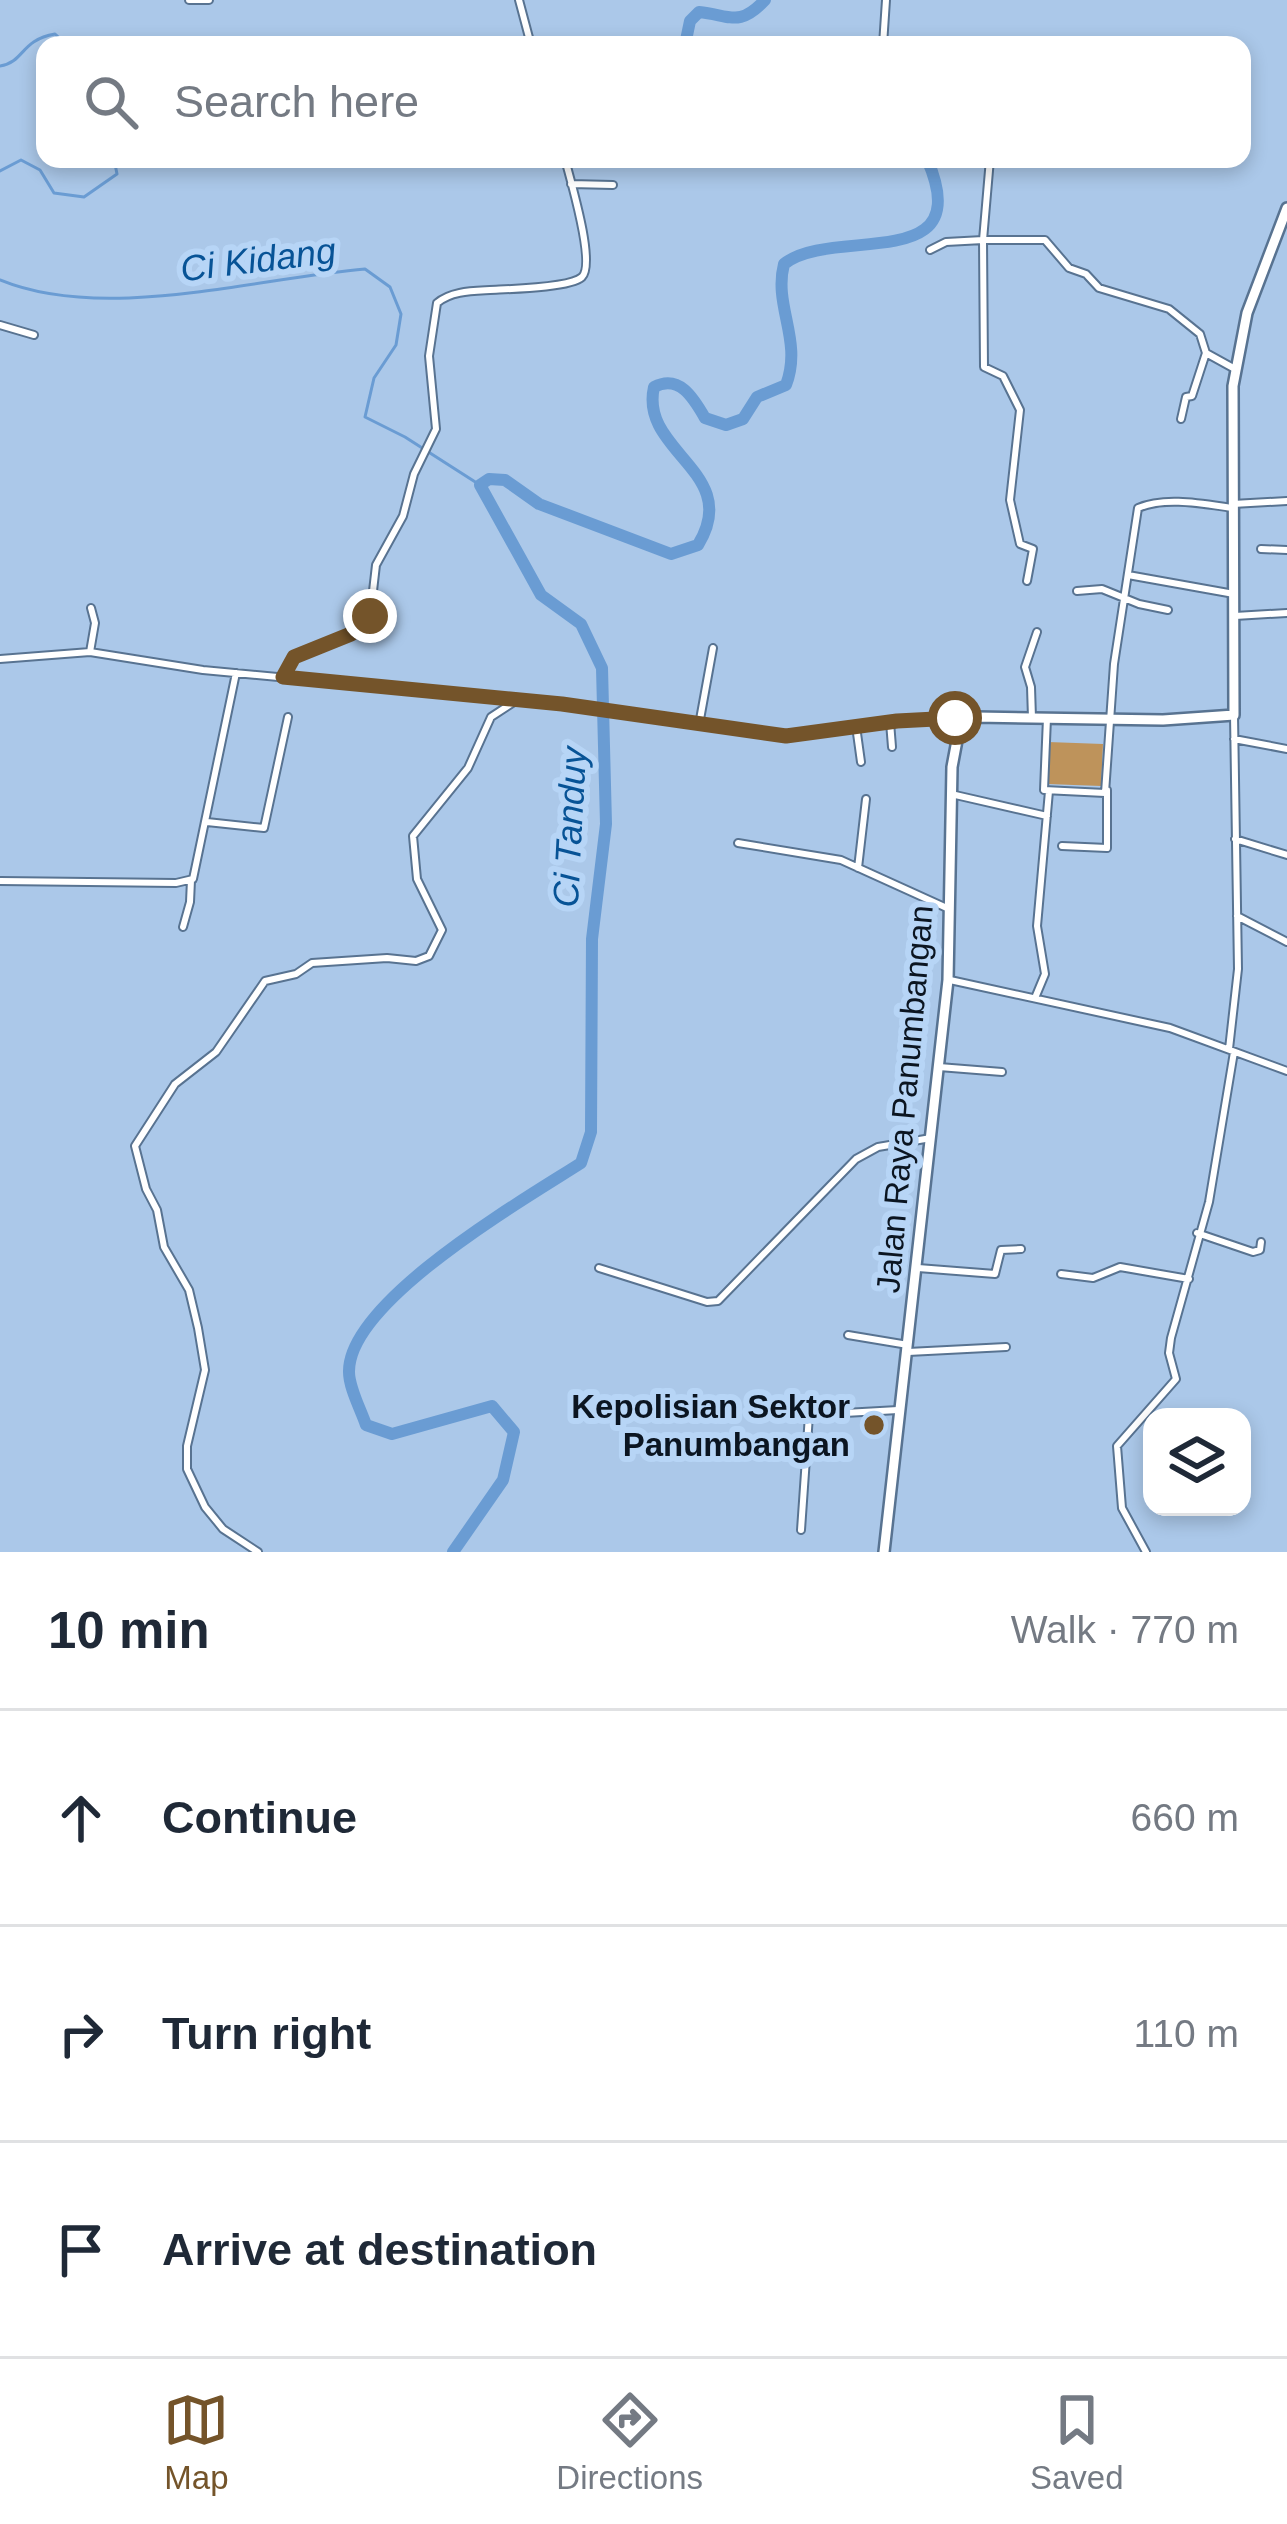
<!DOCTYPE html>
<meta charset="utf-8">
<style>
:root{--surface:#fff;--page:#f6f6f7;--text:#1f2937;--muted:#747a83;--line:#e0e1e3;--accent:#74542a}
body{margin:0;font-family:Arial,sans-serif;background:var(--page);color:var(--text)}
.controls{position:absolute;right:36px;bottom:36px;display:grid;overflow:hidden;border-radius:24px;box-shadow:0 6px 18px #0003}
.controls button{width:108px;height:108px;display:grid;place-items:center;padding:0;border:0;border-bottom:3px solid var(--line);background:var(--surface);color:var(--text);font:60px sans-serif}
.stop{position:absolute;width:36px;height:36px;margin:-27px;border:9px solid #74542a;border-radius:50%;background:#fff}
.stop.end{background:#74542a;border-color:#fff;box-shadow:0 3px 12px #0008}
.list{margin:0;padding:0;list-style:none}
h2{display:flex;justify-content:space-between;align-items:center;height:156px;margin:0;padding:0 48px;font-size:51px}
h2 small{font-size:39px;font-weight:400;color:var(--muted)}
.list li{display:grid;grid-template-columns:78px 1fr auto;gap:36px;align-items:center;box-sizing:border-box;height:216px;padding:0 48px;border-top:3px solid var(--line)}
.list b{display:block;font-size:45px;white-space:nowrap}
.list em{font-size:39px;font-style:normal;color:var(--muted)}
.icon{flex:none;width:66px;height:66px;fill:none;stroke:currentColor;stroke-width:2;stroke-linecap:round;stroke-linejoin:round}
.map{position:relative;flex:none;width:1287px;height:1552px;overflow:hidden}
.search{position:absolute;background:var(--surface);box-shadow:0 6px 18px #0003;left:36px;right:36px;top:36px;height:132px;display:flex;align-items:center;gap:30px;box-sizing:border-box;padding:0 42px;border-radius:24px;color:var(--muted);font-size:45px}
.sheet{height:804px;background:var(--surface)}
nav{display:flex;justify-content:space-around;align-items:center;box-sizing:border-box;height:168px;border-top:3px solid var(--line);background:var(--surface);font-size:33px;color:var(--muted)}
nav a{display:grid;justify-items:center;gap:6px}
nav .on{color:var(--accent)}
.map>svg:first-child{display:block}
.green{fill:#be935b}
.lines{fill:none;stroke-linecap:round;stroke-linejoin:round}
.stream{stroke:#6a9cd3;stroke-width:3}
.river{stroke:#6a9cd3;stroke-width:12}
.minor-casing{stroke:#587391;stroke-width:10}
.secondary-casing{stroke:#587391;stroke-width:14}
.minor{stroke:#fff;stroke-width:6}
.secondary{stroke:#fff;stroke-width:9}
.route{stroke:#74542a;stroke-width:15}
.poi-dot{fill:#74542a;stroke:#b7d5f6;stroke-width:4.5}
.labels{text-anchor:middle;stroke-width:12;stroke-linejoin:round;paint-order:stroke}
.street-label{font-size:33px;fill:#0b1521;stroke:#b7d5f6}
.poi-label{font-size:33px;font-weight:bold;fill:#0b1521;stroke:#b7d5f6;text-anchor:end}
.water-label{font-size:36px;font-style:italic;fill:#075396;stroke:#b7d5f6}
</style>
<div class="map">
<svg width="1287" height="1552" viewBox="0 0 1287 1552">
<rect width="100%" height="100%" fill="#abc8e9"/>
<path class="green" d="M1048 742 1103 744 1101 786 1047 784Z"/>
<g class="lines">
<path class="stream" d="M0 66C25 62 20 40 55 34L67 45
M0 171 21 160 40 170 54 193 84 197 117 174 114 159
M0 280C104 323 256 278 365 269L390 287 401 314 396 345 374 378 365 417 405 437 480 485"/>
<path class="river" d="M685 45 690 21 699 12C730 15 739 28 765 0
M453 1552 503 1480 514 1432 492 1406 392 1434 366 1425C361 1410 349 1388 349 1372 348 1301 525 1199 581 1163L591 1132 592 939 606 824 602 668 581 624 541 595 480 485 489 479 505 480 539 504 671 554 698 545C743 472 639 452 654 387 679 374 693 397 705 418L726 425 743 419 757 397 786 385C803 340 773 306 784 264 832 225 979 277 927 159"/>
<g class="minor-casing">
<path id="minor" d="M189 0H209
M519 0 531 45
M883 45 886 0
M990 159 983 240H1045L1069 268 1086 274 1099 288 1169 309 1200 334 1206 353
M571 184 613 185
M930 250 946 242 983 240 984 367 1003 376 1020 410 1010 500 1020 544 1033 549 1027 581
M0 325 34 335
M1181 419 1186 397 1192 396 1206 353 1235 369
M1233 504 1287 501
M1261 549 1287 550
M1128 575 1234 594
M1077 591 1102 589 1139 604 1168 610
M1235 616 1287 613
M90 652 95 623 91 608
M0 659 90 652 203 670 562 704 786 736 897 721 961 719
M284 676 294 657 351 634 370 617 376 565 403 516 414 474 436 429 429 356 437 303C451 291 472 291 490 290 508 289 570 288 582 277 596 263 570 179 565 159
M1032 718 1031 687 1025 667 1037 632
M1047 718 1044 790 1105 793 1114 664 1138 508C1165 496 1204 504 1233 508
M890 722 892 747
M699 725 713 648
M856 726 861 762
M1234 739 1287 749
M951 794 1047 816
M207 822 264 828 288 717
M1235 839 1287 855
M738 843 841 860 949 909
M1062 846 1107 848V790
M858 868 866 799
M0 881 176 883 193 879 236 673
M1237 916 1287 942
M183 927 190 902 191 880
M950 980 1170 1028 1287 1071
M1035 998 1045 974 1037 926 1049 791
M1229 1049 1238 969 1234 715
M939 1067 1002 1072
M1197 1233 1253 1252 1260 1250 1261 1242
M599 1268 707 1302 718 1301 856 1159 878 1147 931 1138
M918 1268 995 1274 1001 1250 1021 1249
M1061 1274 1093 1278 1120 1267 1189 1279
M848 1335 908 1345
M908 1352 1006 1347
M801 1530 809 1415 898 1410
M258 1552 223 1529 205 1507 187 1469V1446L205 1370 198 1328 189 1290 164 1247 157 1210 146 1189 135 1146 175 1084 216 1052 265 981 296 974 312 963 387 958 416 961 429 956 442 930 417 879 413 836 468 768 491 717 517 700
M1146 1552 1122 1508 1117 1446 1176 1379 1169 1353 1171 1338 1209 1202 1234 1052"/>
</g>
<g class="secondary-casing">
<path id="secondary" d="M884 1552 948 980 952 767 961 719 976 717 1163 720 1234 715 1233 386 1247 313 1287 208"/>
</g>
<use href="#minor" class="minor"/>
<use href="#secondary" class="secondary"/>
</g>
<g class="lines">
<path class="route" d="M370 616 351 634 294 657 283 677 562 704 786 736 897 721 955 718"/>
</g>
<circle class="poi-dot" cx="874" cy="1425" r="12"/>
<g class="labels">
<g class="street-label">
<text transform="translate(904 1099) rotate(-85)" y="12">Jalan Raya Panumbangan</text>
</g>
<g class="poi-label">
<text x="850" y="1418">Kepolisian Sektor<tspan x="850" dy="38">Panumbangan</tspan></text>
</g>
<g class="water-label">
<text transform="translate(258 259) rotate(-7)" y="13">Ci Kidang</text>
<text transform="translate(569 827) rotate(-87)" y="13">Ci Tanduy</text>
</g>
</g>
</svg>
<div class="controls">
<button><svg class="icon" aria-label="layers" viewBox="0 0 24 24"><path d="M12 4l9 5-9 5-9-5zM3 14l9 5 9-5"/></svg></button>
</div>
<div class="stop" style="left:955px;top:718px"></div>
<div class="stop end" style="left:370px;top:616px"></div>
<div class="search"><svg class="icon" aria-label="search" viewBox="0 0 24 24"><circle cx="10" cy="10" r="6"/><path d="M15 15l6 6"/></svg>Search here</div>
</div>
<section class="sheet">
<h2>10 min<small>Walk · 770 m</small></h2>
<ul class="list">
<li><svg class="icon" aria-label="ahead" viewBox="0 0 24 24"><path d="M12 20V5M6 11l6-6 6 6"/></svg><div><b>Continue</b></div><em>660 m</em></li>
<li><svg class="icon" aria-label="right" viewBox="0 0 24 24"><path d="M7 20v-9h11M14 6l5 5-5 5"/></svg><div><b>Turn right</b></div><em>110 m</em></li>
<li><svg class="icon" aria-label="arrive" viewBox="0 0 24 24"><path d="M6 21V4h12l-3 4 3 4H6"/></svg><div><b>Arrive at destination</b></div></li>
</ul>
</section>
<nav>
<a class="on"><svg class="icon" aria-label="map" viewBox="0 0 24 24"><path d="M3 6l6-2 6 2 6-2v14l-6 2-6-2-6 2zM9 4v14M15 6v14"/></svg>Map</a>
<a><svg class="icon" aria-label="directions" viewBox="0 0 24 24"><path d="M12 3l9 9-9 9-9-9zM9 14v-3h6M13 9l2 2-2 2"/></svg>Directions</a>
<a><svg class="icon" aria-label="saved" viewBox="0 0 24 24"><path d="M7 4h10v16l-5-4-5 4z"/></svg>Saved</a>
</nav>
